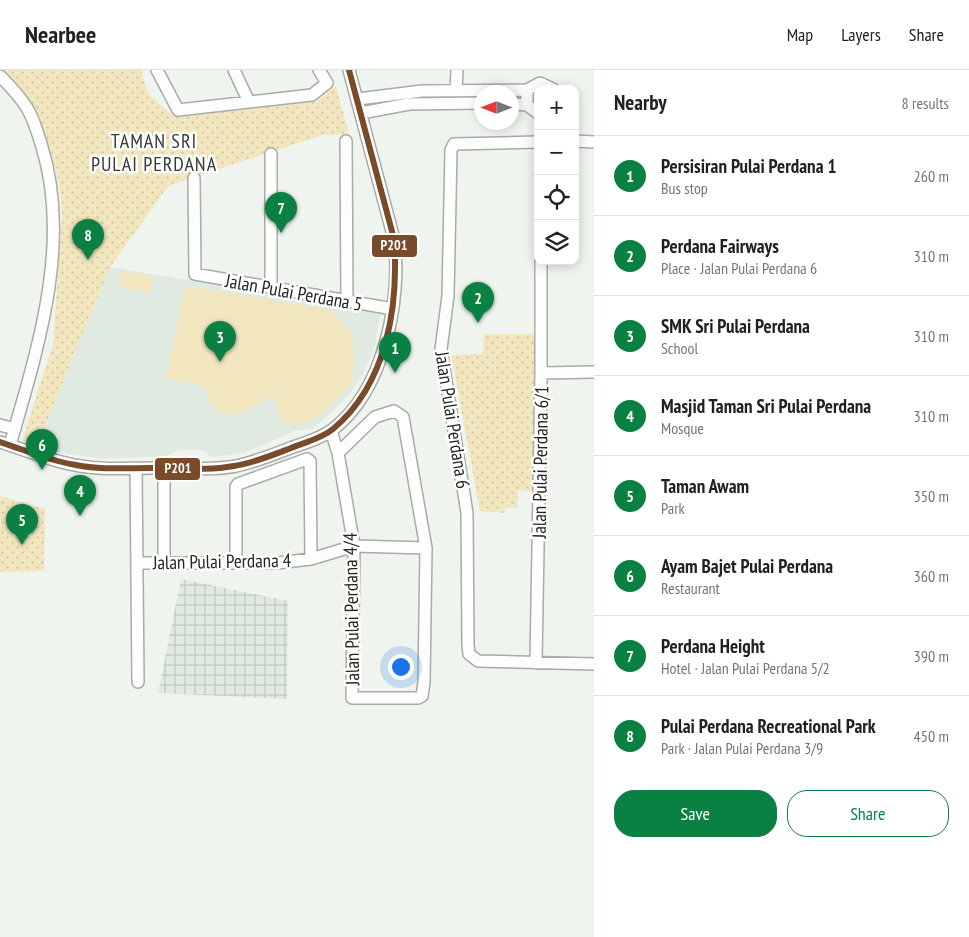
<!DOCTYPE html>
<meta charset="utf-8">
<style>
:root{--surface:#fff;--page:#f2f2f2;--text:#202124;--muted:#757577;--line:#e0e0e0;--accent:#0b8043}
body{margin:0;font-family:"PT Sans Narrow",sans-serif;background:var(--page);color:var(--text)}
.controls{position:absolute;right:15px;top:15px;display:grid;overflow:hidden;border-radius:10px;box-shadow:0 2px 12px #0003}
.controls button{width:45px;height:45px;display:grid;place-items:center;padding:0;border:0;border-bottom:1px solid var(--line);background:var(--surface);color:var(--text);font:25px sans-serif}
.compass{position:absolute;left:474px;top:15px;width:45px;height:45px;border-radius:50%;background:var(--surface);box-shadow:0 2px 12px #0003;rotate:270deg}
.you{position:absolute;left:400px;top:596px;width:18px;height:18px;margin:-12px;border:4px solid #fff;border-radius:50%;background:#1a73e8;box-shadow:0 0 0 8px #1a73e833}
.badge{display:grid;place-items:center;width:32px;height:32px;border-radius:50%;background:var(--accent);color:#fff;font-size:16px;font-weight:700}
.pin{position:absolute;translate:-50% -41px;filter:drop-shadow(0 1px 2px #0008)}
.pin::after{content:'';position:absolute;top:26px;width:18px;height:15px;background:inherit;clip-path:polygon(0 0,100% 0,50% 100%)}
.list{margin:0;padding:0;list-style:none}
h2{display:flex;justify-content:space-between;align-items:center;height:65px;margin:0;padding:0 20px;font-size:21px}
h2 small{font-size:16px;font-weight:400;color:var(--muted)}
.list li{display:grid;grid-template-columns:32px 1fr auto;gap:15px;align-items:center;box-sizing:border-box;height:80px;padding:0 20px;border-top:1px solid var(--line)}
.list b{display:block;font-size:19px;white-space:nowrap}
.list p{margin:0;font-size:16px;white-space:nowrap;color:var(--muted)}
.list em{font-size:16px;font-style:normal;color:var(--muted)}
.actions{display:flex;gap:10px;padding:15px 20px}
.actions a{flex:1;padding:11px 0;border:1px solid var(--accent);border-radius:20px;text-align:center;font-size:18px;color:var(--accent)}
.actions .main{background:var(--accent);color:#fff}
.icon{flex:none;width:28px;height:28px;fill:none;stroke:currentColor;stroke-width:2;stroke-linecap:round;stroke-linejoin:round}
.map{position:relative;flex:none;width:594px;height:867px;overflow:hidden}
header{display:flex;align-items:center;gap:30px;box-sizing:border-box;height:70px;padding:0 25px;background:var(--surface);border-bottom:1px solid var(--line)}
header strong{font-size:24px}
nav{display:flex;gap:28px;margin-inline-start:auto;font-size:18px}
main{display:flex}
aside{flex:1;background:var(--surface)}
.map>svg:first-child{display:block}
.built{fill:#e0eae0}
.industrial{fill:url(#industrial-grid)}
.green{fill:#f2e6bf}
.park{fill:url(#park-dots)}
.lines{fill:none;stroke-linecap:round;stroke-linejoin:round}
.minor-casing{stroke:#a8aba8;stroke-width:14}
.minor{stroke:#fdfdfd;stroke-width:11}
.bus-1-casing{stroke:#fff;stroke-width:10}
.bus-1{stroke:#7a4b2a;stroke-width:6}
.labels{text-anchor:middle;stroke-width:5;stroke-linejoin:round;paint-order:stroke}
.street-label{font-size:19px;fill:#252724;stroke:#fff}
.neighbourhood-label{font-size:20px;letter-spacing:1px;fill:#363c35;stroke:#fff}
.line-badge{stroke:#fff;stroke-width:2}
.badge-label{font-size:14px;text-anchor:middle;font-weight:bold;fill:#fff}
</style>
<header>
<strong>Nearbee</strong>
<nav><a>Map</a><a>Layers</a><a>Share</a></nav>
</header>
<main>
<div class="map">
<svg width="594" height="867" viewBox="0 0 594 867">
<defs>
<pattern id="industrial-grid" width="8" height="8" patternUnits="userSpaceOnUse" patternTransform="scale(1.25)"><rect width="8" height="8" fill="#e0eae0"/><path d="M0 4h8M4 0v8" fill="none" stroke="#c0c9c0"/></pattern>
<pattern id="park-dots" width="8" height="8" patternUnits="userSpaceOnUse" patternTransform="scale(1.25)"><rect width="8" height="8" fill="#f2e6bf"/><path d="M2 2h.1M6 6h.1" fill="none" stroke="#cfc5a4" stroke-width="1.8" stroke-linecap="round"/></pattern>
</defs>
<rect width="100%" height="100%" fill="#eff4ef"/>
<path class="built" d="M110 197 381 242 374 279 362 306 351 322 329 345 312 359 294 361 245 383 211 387 204 380H178L167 386 103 389 56 382 58 366 44 360Z"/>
<path class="industrial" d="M181 509 288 531 287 629 158 623Z"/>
<path class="green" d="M122 201 153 206 150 223 120 217Z
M185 216 331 240 350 261 355 288 350 314 321 346 304 353 283 354 273 325 235 346 214 339 205 317 166 308Z"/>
<path class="park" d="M0 0H141L148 23 174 47 316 32 336 16 349 64 323 65 168 116 110 197 37 376 22 371 53 274 62 146 60 119 55 97 39 54Z
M484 264H535V421L518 420 517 438 505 437V443L480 441 451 285 483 284Z
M0 426 45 439 44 501 0 502Z"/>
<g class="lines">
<g class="minor-casing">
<path id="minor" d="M157 0 178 40 312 25 327 13 319 0
M234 0 249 32
M0 6C9 15 20 27 27 38 34 49 38 64 42 77 72 174 37 281 10 375
M456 21 457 0
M358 29 422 21 527 20
M512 34 527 35
M361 43 409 34 482 33
M538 43 527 35V20L540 13 553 19
M346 71 347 231
M575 71 594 72
M538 72 454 74 451 80 448 226 441 279 467 443 468 575 469 584 478 591 594 594
M271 84V218
M194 108 195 204 393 239
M541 303 594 302
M0 355 15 359
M331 361 338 383 354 476 352 628H418L422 626 424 612 426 478 403 347 394 341 375 347 338 383
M0 372C29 381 57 394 88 397 109 400 131 398 152 398 180 398 208 401 236 396 255 392 275 384 293 377 306 373 321 368 332 360 384 321 402 230 394 169L349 0
M136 398 138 612
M236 492V417L238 414 307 389 310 391 311 489
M137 493H277L311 489 354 476 426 478
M164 493V413
M536 593 541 303V191"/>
</g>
<use href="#minor" class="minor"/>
<g class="bus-1-casing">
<path id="bus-1" d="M0 372C25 380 50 391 76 395 101 400 126 398 151 398 179 398 207 401 234 396 254 393 273 385 291 378 305 372 321 369 333 359 387 314 399 236 394 169L349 0"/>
</g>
<use href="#bus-1" class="bus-1"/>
</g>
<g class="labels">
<g class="street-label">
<text transform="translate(294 222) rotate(10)" y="7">Jalan Pulai Perdana 5</text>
<text transform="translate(453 350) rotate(81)" y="7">Jalan Pulai Perdana 6</text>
<text transform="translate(540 392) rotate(-89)" y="7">Jalan Pulai Perdana 6/1</text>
<text transform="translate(222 491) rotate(-1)" y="7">Jalan Pulai Perdana 4</text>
<text transform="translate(351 539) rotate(-91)" y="7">Jalan Pulai Perdana 4/4</text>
</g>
<g class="neighbourhood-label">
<text x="154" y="78">TAMAN SRI<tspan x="154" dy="23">PULAI PERDANA</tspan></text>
</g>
</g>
<g class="line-badge">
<rect x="371" y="164" width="47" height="24" rx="5" fill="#7a4b2a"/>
<rect x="154" y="387" width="47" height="24" rx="5" fill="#7a4b2a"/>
</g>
<g class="badge-label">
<text x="394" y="180">P201</text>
<text x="178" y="403">P201</text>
</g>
</svg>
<div class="controls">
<button>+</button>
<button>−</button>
<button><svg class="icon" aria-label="locate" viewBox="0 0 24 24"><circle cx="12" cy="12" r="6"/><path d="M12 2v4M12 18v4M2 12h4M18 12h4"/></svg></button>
<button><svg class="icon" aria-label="layers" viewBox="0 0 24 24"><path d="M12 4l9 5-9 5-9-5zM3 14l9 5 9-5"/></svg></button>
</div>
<svg class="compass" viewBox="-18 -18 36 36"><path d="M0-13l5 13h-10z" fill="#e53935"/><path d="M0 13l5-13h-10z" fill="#757577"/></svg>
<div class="you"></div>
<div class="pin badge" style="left:395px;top:303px">1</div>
<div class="pin badge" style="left:478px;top:253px">2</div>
<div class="pin badge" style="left:220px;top:292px">3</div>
<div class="pin badge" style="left:80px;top:446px">4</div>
<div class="pin badge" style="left:22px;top:475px">5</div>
<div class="pin badge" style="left:42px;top:400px">6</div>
<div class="pin badge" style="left:281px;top:163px">7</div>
<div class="pin badge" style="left:88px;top:190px">8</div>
</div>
<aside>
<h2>Nearby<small>8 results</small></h2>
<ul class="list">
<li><span class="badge">1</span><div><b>Persisiran Pulai Perdana 1</b><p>Bus stop</p></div><em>260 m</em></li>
<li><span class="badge">2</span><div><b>Perdana Fairways</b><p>Place · Jalan Pulai Perdana 6</p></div><em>310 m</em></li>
<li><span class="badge">3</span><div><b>SMK Sri Pulai Perdana</b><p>School</p></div><em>310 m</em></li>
<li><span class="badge">4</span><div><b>Masjid Taman Sri Pulai Perdana</b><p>Mosque</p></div><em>310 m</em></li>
<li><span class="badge">5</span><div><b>Taman Awam</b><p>Park</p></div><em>350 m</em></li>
<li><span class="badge">6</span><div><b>Ayam Bajet Pulai Perdana</b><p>Restaurant</p></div><em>360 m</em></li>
<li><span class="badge">7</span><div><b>Perdana Height</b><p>Hotel · Jalan Pulai Perdana 5/2</p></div><em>390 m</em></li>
<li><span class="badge">8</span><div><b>Pulai Perdana Recreational Park</b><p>Park · Jalan Pulai Perdana 3/9</p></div><em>450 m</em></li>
</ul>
<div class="actions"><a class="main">Save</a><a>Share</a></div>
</aside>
</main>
